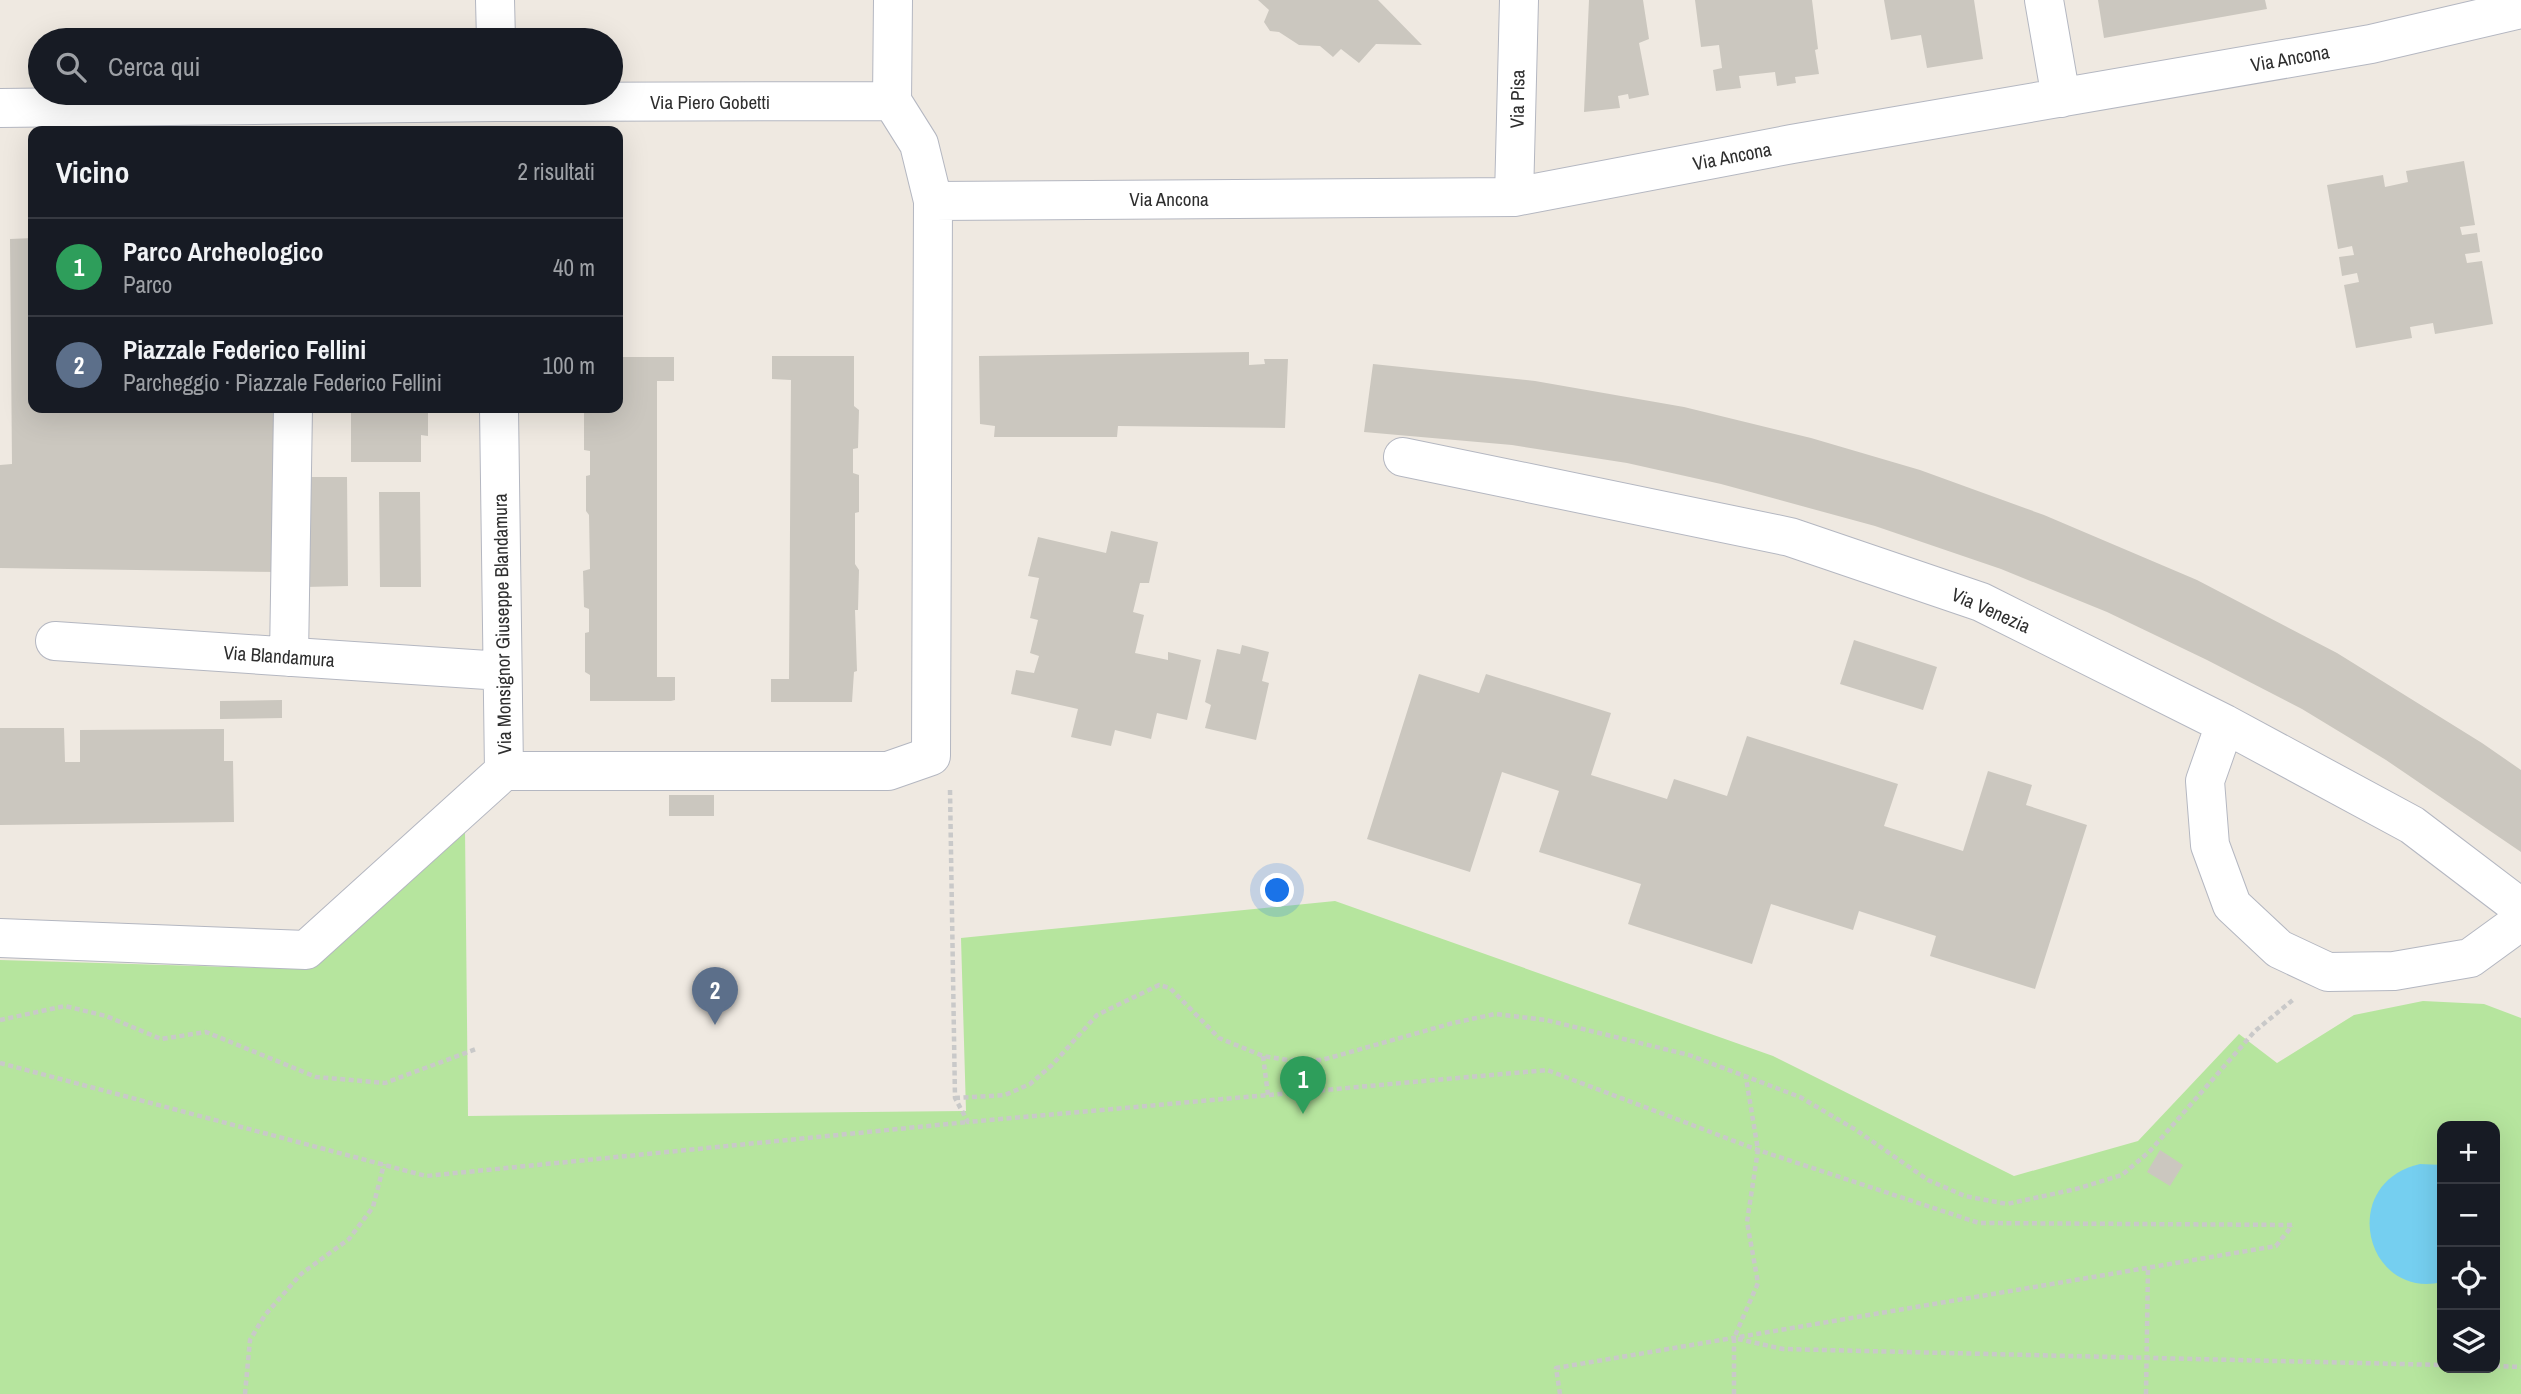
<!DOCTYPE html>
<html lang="it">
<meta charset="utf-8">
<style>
:root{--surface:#171b24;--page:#242831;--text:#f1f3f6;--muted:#9ea1a6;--line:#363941;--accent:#d93025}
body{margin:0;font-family:"Archivo Narrow",sans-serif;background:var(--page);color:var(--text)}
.controls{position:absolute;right:21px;bottom:21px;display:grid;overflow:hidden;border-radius:14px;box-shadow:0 7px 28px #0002}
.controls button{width:63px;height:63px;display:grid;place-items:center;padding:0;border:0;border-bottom:2px solid var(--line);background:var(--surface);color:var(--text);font:35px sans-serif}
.you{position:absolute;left:1278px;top:891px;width:24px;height:24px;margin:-18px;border:5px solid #fff;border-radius:50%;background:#1a73e8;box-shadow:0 0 0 10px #1a73e833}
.badge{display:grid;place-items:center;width:46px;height:46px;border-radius:50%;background:var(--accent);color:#fff;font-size:23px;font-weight:700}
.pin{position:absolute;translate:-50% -58px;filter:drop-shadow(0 2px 4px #0008)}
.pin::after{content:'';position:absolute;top:37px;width:24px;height:21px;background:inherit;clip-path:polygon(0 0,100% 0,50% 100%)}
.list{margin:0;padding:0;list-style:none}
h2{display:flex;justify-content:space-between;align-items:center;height:91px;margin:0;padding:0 28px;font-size:30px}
h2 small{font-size:23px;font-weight:400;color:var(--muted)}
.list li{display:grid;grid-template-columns:46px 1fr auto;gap:21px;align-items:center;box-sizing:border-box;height:98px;padding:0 28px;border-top:2px solid var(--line)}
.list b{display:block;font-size:26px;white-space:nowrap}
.list p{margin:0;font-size:23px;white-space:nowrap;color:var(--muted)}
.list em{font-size:23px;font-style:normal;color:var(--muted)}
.icon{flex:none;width:38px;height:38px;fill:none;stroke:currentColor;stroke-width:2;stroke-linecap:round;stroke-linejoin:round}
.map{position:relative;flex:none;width:2521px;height:1394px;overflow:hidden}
.search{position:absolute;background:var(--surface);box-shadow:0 7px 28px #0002;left:28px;top:28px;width:595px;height:77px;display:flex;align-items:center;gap:18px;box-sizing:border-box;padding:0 24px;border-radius:38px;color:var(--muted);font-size:26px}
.panel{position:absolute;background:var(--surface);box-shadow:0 7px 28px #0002;left:28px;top:126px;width:595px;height:287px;border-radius:14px}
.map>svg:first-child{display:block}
.green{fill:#b6e59e;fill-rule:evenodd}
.water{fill:#75cff0}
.building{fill:#cbc7bf}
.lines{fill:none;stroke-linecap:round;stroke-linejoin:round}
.minor-casing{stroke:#b4b7c1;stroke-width:40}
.path{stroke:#c9c9c9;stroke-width:4.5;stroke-dasharray:5 3.5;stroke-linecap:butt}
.minor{stroke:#fff;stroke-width:38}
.labels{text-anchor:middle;stroke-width:7;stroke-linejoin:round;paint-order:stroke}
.street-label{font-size:19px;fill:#2e2e2e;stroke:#fff}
</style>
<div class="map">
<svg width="2521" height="1394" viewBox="0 0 2521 1394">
<rect width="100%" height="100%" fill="#efe9e1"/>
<path class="green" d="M465 830 468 1116 966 1111 961 938 1335 901 1773 1056 2014 1176 2138 1141 2239 1034 2277 1063 2354 1015 2423 1001 2484 1004 2521 1018V1394H0V960L300 969ZM2442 1126H2495V1368H2442Z"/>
<path class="water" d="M2420 1164 2442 1165V1282C2365 1300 2337 1183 2420 1164Z"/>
<path class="building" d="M1258 0H1378L1422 45 1376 44 1359 63 1341 49 1333 57 1320 46 1299 45 1279 32 1270 31 1264 22 1269 10Z
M1589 0H1643L1649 39 1639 43 1649 95 1629 99 1628 94 1618 96 1620 108 1584 112Z
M1695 0H1812L1818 49 1815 50 1819 74 1795 77 1796 83 1777 86 1775 72 1739 76 1741 88 1716 91 1713 70 1722 68 1719 45 1701 47Z
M1884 0H1974L1983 59 1927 68 1921 35 1891 40Z
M2098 0H2265L2267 9 2104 38Z
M2464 161 2475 225 2460 227 2462 235 2477 233 2480 252 2465 254 2467 263 2482 261 2493 324 2435 334 2433 323 2410 327 2412 338 2356 348 2344 285 2359 282 2357 273 2342 276 2339 257 2354 255 2352 246 2338 249 2327 185 2383 175 2385 187 2408 182 2406 171Z
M33 238V408H279L280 572 0 568V465L12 464 10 239Z
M1249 352V365L1265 364 1264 359H1288L1285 428 1118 426 1117 437H994L995 426 980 424 979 356Z
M772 356H854V406L859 410 858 448 853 449V473L859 475V512L855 513V564L859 570 858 610H855L857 671 854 672 852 702H771V679H789L791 380 772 379Z
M618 357H674V381H657V677H675V700L671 701H590V675L585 672V633L589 632V609L584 607 583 571 590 569 589 515 586 511V476L590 475V451L584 450V413L590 410V408H618Z
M1373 364 1535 381 1684 407 1811 438 1920 470 2044 515 2197 580 2337 653 2482 743 2521 770V852L2386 760 2302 709 2207 660 2107 612 2001 569 1875 526 1721 484 1627 463 1512 445 1364 432Z
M351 408H428V436L421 435V462H351Z
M304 477H347L348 586 305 587Z
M379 492H420L421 587H380Z
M1111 531 1158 542 1149 583H1140L1133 612 1144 615 1135 653 1168 660V652L1201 660 1187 720 1157 713 1151 739 1115 730 1111 746 1071 737 1078 709 1011 694 1016 670 1034 673 1039 656 1030 653 1038 620 1030 618 1039 578 1028 576 1038 537 1106 553Z
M1854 640 1937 667 1923 710 1840 684Z
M1242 645 1269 652 1262 681 1269 683 1256 740 1205 728 1211 705 1205 702 1217 649 1240 654Z
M1419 674 1479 693 1486 674 1611 713 1591 775 1667 799 1674 779 1727 796 1747 736 1898 784 1884 826 1963 851 1988 771 2032 785 2026 805 2087 825 2035 989 1930 956 1936 936 1859 911 1853 930 1771 904 1752 964 1628 924 1641 884 1539 852 1559 791 1502 772 1470 872 1367 839Z
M282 700V718L220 719V701Z
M0 728H64L65 762H80V730L224 729V761H233L234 822 0 825Z
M669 795H714V816H669Z
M2160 1150 2183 1165 2170 1186 2147 1172Z"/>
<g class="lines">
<g class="minor-casing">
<path id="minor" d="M495 0 496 40
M2044 0 2061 98
M892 101 893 0
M0 108 496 102 892 101
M1514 197 1519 0
M933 201 1514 197 1792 144 2371 44 2521 9
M1403 457 1790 537 1981 602 2225 724 2412 825 2521 908
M55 641 502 671
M289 657 293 408
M2225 724 2205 781 2210 845 2232 905 2279 949 2328 972 2394 971 2470 958 2521 921
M504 771H888L931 756 933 201 919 144 892 101
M0 938 306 950 504 771 499 408"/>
</g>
<path class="path" d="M950 790 955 1098 968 1122 1547 1070 1758 1150 1979 1223 2292 1225
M0 1020 65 1006 106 1016 161 1039 206 1032 316 1077 385 1083 476 1049
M1263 1056 1268 1095
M0 1063 426 1176 968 1122
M955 1098 1005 1095 1030 1084 1052 1065 1097 1015 1159 985 1170 988 1219 1038 1263 1056 1288 1060H1322L1453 1023 1495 1014 1546 1020 1689 1055 1800 1097 1856 1130 1928 1180 1965 1196 2007 1204 2076 1189 2122 1175 2150 1151 2255 1031 2294 999
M1738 1339 1783 1349 2442 1365
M2495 1366 2521 1367
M245 1394 250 1340 265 1315 301 1274 349 1239 373 1207 384 1164
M1560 1394 1556 1368 2276 1246 2292 1226
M1734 1394V1338L1758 1283 1747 1222 1758 1150 1746 1078
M2146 1394 2148 1267"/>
<use href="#minor" class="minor"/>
</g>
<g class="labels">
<g class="street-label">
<text transform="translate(2290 58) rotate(-10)" y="7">Via Ancona</text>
<text transform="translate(1517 99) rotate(-89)" y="7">Via Pisa</text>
<text x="710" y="109">Via Piero Gobetti</text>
<text transform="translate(1732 156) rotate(-11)" y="7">Via Ancona</text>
<text x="1169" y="206">Via Ancona</text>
<text transform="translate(1991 610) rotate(24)" y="7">Via Venezia</text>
<text transform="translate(502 624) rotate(-91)" y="7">Via Monsignor Giuseppe Blandamura</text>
<text transform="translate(279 656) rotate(4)" y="7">Via Blandamura</text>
</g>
</g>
</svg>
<div class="controls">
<button>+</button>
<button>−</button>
<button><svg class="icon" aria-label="locate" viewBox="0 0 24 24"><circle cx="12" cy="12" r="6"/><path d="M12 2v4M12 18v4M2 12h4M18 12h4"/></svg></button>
<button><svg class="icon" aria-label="layers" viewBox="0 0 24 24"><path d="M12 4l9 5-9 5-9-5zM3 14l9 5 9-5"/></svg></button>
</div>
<div class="you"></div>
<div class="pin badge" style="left:1303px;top:1114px;background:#2e9e5b">1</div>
<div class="pin badge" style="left:715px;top:1025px;background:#5c6f8a">2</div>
<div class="search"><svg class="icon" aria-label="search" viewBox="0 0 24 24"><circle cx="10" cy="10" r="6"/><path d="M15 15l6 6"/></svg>Cerca qui</div>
<section class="panel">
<h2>Vicino<small>2 risultati</small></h2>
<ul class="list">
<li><span class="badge" style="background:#2e9e5b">1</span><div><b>Parco Archeologico</b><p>Parco</p></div><em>40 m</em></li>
<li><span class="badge" style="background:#5c6f8a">2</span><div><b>Piazzale Federico Fellini</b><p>Parcheggio · Piazzale Federico Fellini</p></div><em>100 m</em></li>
</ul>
</section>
</div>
